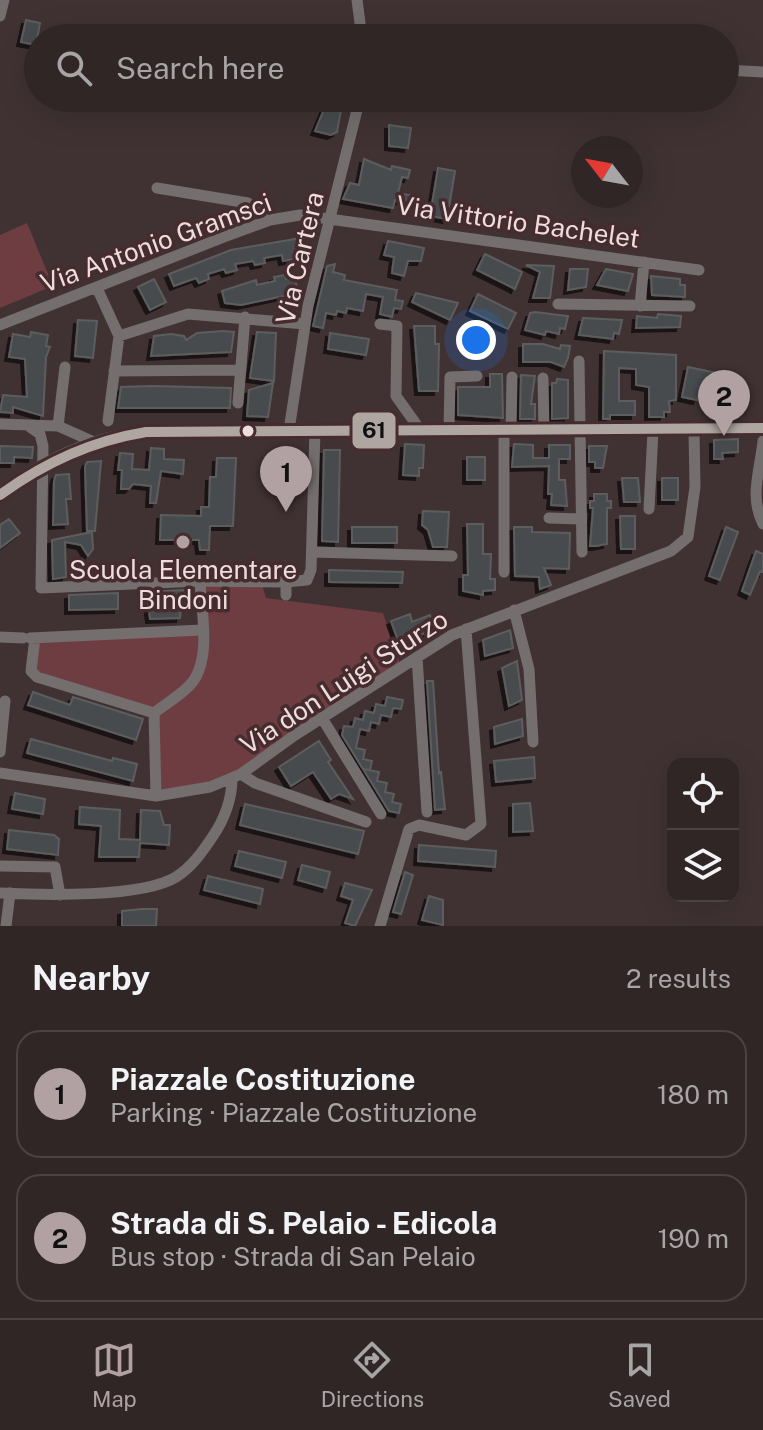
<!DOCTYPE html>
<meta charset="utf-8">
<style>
:root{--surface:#302626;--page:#3c3232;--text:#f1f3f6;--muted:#a8a5a7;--line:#4b4343;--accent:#b1a1a2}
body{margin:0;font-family:"Public Sans",sans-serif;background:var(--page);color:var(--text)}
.controls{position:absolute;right:24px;bottom:24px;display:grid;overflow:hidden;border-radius:16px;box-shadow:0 8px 32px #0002}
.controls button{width:72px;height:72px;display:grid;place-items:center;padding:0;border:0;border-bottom:2px solid var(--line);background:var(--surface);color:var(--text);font:40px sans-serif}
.compass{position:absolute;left:571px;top:136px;width:72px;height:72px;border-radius:50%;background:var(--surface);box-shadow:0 8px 32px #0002;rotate:301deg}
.you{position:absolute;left:476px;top:340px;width:28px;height:28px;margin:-20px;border:6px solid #fff;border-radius:50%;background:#1a73e8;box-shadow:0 0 0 12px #1a73e833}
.badge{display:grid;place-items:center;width:52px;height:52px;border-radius:50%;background:var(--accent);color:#111;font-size:26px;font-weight:700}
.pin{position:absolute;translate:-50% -66px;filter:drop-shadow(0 2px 4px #0008)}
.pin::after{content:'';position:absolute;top:42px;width:28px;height:24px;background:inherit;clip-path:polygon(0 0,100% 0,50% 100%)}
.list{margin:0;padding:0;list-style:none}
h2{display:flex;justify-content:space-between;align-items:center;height:104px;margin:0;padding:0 32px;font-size:34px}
h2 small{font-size:26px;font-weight:400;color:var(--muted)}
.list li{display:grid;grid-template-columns:52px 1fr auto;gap:24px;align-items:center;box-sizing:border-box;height:128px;margin:0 16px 16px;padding:0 16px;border:2px solid var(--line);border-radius:24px}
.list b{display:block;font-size:30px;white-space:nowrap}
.list p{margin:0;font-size:26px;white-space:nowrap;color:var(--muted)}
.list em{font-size:26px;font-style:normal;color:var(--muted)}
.icon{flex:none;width:44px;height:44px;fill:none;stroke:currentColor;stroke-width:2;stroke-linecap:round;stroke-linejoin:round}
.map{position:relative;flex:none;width:763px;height:926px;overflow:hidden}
.search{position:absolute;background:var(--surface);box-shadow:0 8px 32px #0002;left:24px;right:24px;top:24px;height:88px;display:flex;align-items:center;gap:20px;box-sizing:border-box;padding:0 28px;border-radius:44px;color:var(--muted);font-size:30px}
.sheet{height:392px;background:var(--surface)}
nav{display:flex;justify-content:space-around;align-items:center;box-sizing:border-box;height:112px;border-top:2px solid var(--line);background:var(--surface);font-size:22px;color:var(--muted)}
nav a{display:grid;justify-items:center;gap:4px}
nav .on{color:var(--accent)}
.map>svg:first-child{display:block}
.green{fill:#6e3d42}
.building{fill:#464c4d;stroke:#5d5d5e;stroke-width:2;filter:url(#shadow)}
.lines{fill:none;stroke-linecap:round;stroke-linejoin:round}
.minor{stroke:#746e6e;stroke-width:11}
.major{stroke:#776e6e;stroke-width:14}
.bus-1-casing{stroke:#462c2e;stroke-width:16}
.bus-1{stroke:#afa6a2;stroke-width:10}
.bus-dot{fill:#edd;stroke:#462c2e;stroke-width:3}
.poi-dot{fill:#b1a1a2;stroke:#462c2e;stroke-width:3}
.labels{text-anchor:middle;stroke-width:7;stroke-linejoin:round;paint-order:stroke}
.street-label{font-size:26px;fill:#edd;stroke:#462c2e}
.poi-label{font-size:26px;fill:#edd;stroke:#462c2e}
.line-badge{stroke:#462c2e;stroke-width:3}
.pale-badge-label{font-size:22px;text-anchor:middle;font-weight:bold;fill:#111}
</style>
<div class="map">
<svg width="763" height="926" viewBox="0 0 763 926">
<defs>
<filter id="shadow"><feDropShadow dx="-4" dy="4" stdDeviation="0" flood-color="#0009"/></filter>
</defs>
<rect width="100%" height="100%" fill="#403233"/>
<path class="green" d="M27 223 53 286 0 308V235Z
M200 581 261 582 266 598 383 613 401 667 241 774 156 796 154 713 37 677 35 638 201 630Z"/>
<path class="building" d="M26 20 40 23 36 45 21 42Z
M325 107 341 110 337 132 331 135 315 131Z
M389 125 411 128 408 148 389 146Z
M364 159 391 170 392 166 410 170 408 178 402 177 398 193 419 197 418 201 395 200 393 208 343 199 350 183 359 185Z
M438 168 455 171 447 219 430 216Z
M301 238 302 252 293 253 295 259 283 261 282 255 264 258 265 263 255 265 253 261 235 264 237 270 226 273 224 269 208 274 209 279 199 283 196 278 174 286 169 274 231 250Z
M388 241 424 248 421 261H408L404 276 392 273 394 257 384 255Z
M485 254 522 272 515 289 477 270Z
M335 264 333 272 345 275 344 280 397 290 395 300 403 301 401 309 394 308 392 317 380 314 383 297 366 294 363 311 347 308 346 313 337 311 336 315 326 313 323 328 313 326 327 266Z
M526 265 554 266 550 298H533L540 272Z
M570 269H588L586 287 568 290Z
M606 269 633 274 628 291 597 285Z
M285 275 286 279 295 278 298 293 241 305 225 303 222 291 256 280 257 285 275 281 274 277Z
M651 276 680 279V285H685V297L652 295Z
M154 279 166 302 150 310 138 287Z
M416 293 458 303 450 320 412 302Z
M478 294 516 313 508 329 470 311Z
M535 312 568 316 565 329 560 328 559 334 546 331 545 335 525 330 530 313Z
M658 314 681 316 680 327 636 328 637 316 657 318Z
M583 318 622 320 619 334 614 333 613 339 579 335Z
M78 320 97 321 93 358 75 356Z
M414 326H435V344H439L438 391H419Z
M223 331 234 332 231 352 151 356 154 336 171 334 184 336 186 340 197 333Z
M31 332 48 335 46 346 50 347 46 357 43 416 13 407V413L0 412 3 395 27 397 25 359 9 357 13 334 30 337Z
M257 332 276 333 274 381 250 378Z
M330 333 369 339 366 355 328 349Z
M523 344H543L560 349 561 345 570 346 568 358 564 367 551 362H523Z
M604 351 676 355V400L669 401 670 412H664V417H649V387L636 385V369L619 368V401H635V415H610V419H603Z
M688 367 717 373 714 388 702 386 697 400 682 397Z
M490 374H502L503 418 458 415V387H490Z
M521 375 535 376 531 404H535V419H520Z
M557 379 568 380V418L552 419V383H556Z
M273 383 268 417 247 416 249 390Z
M153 386 231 388 230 408H118L121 387Z
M738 439V452L722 453 723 459H714V440Z
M405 444 424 445 423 468H419V476L403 475Z
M514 444 533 445V458H549V445H570V459H559V480H565L567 506 551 505 552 494H548L549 466 512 467Z
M0 446 33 447 32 458 14 457V463H0Z
M589 446H607L603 468H595V462H589Z
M151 448 164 449V459L184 460 183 474 161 471 156 503H150L151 486 133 484 129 489H121L122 470H118L120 453 133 454 132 469 149 470Z
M324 450H340L338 542 322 541Z
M467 457H485V480H467Z
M217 458H236L233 526H210L209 550H200L199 540H160L161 515 201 516V507H209L210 477H216Z
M101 461 95 531H87L85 467 87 462Z
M69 474 71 499H66L68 524 53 525 54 481 56 475Z
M622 478H638L640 502H624Z
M662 478H678V500H662Z
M594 494H607V501H611V508H607V544L596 546H590L593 508H590V501H594Z
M423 511 449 512 447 547H433L428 530 422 525Z
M620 516H635V549H621Z
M9 519 20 533 0 548V525Z
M467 524H483V554H491L490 579H495V590L483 591V595L463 591V575H468Z
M352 527H397V543H352Z
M514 527H532V532L570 533 569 569 544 568 551 585 540 589 539 577 515 576Z
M726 527 738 532 720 580 709 576Z
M92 532 93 549 88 556 81 545 65 542 66 577 53 579 52 540Z
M756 551 763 554V572L760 571 750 595 742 591Z
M329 570 403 572 402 583 329 582Z
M183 590 180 618 150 619 147 592Z
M118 593V609L69 610V595Z
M410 614 412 622 430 615 435 629 418 636 420 641 401 649 391 621Z
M510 630 513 648 485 656 483 640Z
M517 661 522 700 509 706 502 668Z
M427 681H433L439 773 441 772 445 809 435 810Z
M33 692 70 705 73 697 143 719 136 740 28 705Z
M387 697 403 700 401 709 393 708 391 717 381 715 379 724 371 722 369 731 360 729 356 748 365 750 363 759 372 761 370 770 363 769 342 735 344 726 353 727 355 718 363 720 365 711 374 713 376 704 385 706Z
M522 719 523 736 495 744 494 727Z
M31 739 112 761 113 758 137 764 133 781 27 753Z
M319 741 331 760 328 762 353 799 339 794 331 799 313 772 291 786 279 767Z
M534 757 535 778 496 782 494 761Z
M363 769 379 772 377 781 387 783 385 792 394 794 392 802 401 804 399 813 389 811Z
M15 793 45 799 43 814 12 809Z
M530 803 533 831 513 832V804Z
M245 804 364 831 358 854 240 825Z
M80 807 120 810 119 839 140 840 141 810 160 811 164 825H170L169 845 140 843 139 857H99L101 826 79 824Z
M9 830 54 835 59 839 58 855 7 849Z
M419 845 496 851 495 867 418 861Z
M239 851 286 862 282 878 235 866Z
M302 865 330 872 326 888 298 880Z
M405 872 413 875 401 914 393 912Z
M208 876 263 889 260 904 204 890Z
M345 883 372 890 355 926 345 923 353 900 341 896Z
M429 896 443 900V925L422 920Z
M142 909H157L156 926H122V911Z"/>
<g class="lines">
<path class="minor" d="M357 0 362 38
M0 16 4 0
M725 70 763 72
M157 188 248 203 270 220
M97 288 119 336 108 421
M558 304 690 306
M640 306 644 262
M380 324 397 326 396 396 421 431
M0 325 224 237 270 220 300 215 699 270
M119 336 188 314 305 324
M579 361 582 552
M114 371 240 370
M543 378 544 431
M238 403 245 317
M0 424 58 426 94 442
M58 426 65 367
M30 427 40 434 43 446 41 588 200 581 286 582
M289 430 308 306 360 98
M449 431 450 377 477 376
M511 431 512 377
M763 441C760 471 749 496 763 524
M649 509 653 431
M549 518 581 519
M313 552 452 556
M504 572V431
M286 595V582L307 580 311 570 315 430
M514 610 529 669 533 742
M0 637 23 638
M30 638 202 630
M35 638 31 671 37 677 154 713
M417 657 427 812
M322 718 381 814
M0 752 5 701
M0 773 156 796 210 787 241 774 295 735 452 635 671 551 688 537 695 487 694 431
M241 774 255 783 366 822
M156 796 154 713C166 704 179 696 189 686 213 662 201 611 200 581
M0 866 55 867 60 895
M0 893C41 895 142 898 176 877 192 867 203 851 213 836 224 820 232 799 232 779
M6 926 10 893
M380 926 409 829 419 825 466 835 481 824 466 629"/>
<path class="major" d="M0 495C45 461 89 439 146 432L763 428"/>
<g class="bus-1-casing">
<path id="bus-1" d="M0 495C45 462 91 441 146 432L763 428"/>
</g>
<use href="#bus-1" class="bus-1"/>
</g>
<circle class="bus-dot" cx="248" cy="431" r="7"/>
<circle class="poi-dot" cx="183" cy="542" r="8"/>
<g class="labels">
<g class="street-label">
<text transform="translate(518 222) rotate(8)" y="9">Via Vittorio Bachelet</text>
<text transform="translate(156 243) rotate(-20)" y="9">Via Antonio Gramsci</text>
<text transform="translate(300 258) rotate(-77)" y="9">Via Cartera</text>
<text transform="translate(344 682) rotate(-33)" y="9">Via don Luigi Sturzo</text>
</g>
<g class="poi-label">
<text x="183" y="579">Scuola Elementare<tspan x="183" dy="30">Bindoni</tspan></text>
</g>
</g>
<rect class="line-badge" x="351" y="411" width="46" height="39" rx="8" fill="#afa6a2"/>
<g class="pale-badge-label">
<text x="374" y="438">61</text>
</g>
</svg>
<div class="controls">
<button><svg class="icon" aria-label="locate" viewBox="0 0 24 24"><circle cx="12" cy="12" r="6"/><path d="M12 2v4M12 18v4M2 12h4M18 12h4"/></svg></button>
<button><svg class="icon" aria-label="layers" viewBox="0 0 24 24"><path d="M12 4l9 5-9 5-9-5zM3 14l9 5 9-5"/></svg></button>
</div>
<svg class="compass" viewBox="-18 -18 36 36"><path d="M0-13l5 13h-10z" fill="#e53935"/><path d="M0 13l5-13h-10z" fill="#a8a5a7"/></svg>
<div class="you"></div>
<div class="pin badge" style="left:286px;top:512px">1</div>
<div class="pin badge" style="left:724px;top:436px">2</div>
<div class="search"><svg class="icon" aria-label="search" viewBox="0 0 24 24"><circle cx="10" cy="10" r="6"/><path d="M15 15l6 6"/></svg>Search here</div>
</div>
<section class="sheet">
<h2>Nearby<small>2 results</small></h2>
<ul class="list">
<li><span class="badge">1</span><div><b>Piazzale Costituzione</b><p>Parking · Piazzale Costituzione</p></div><em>180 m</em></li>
<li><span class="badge">2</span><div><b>Strada di S. Pelaio - Edicola</b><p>Bus stop · Strada di San Pelaio</p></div><em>190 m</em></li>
</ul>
</section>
<nav>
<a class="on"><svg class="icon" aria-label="map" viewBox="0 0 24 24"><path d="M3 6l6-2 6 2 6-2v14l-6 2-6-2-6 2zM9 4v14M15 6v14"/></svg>Map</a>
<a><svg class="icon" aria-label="directions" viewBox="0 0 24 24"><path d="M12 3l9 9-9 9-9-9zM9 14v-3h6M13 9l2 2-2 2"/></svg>Directions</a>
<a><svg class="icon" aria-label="saved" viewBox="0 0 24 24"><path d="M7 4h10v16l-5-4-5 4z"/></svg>Saved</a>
</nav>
